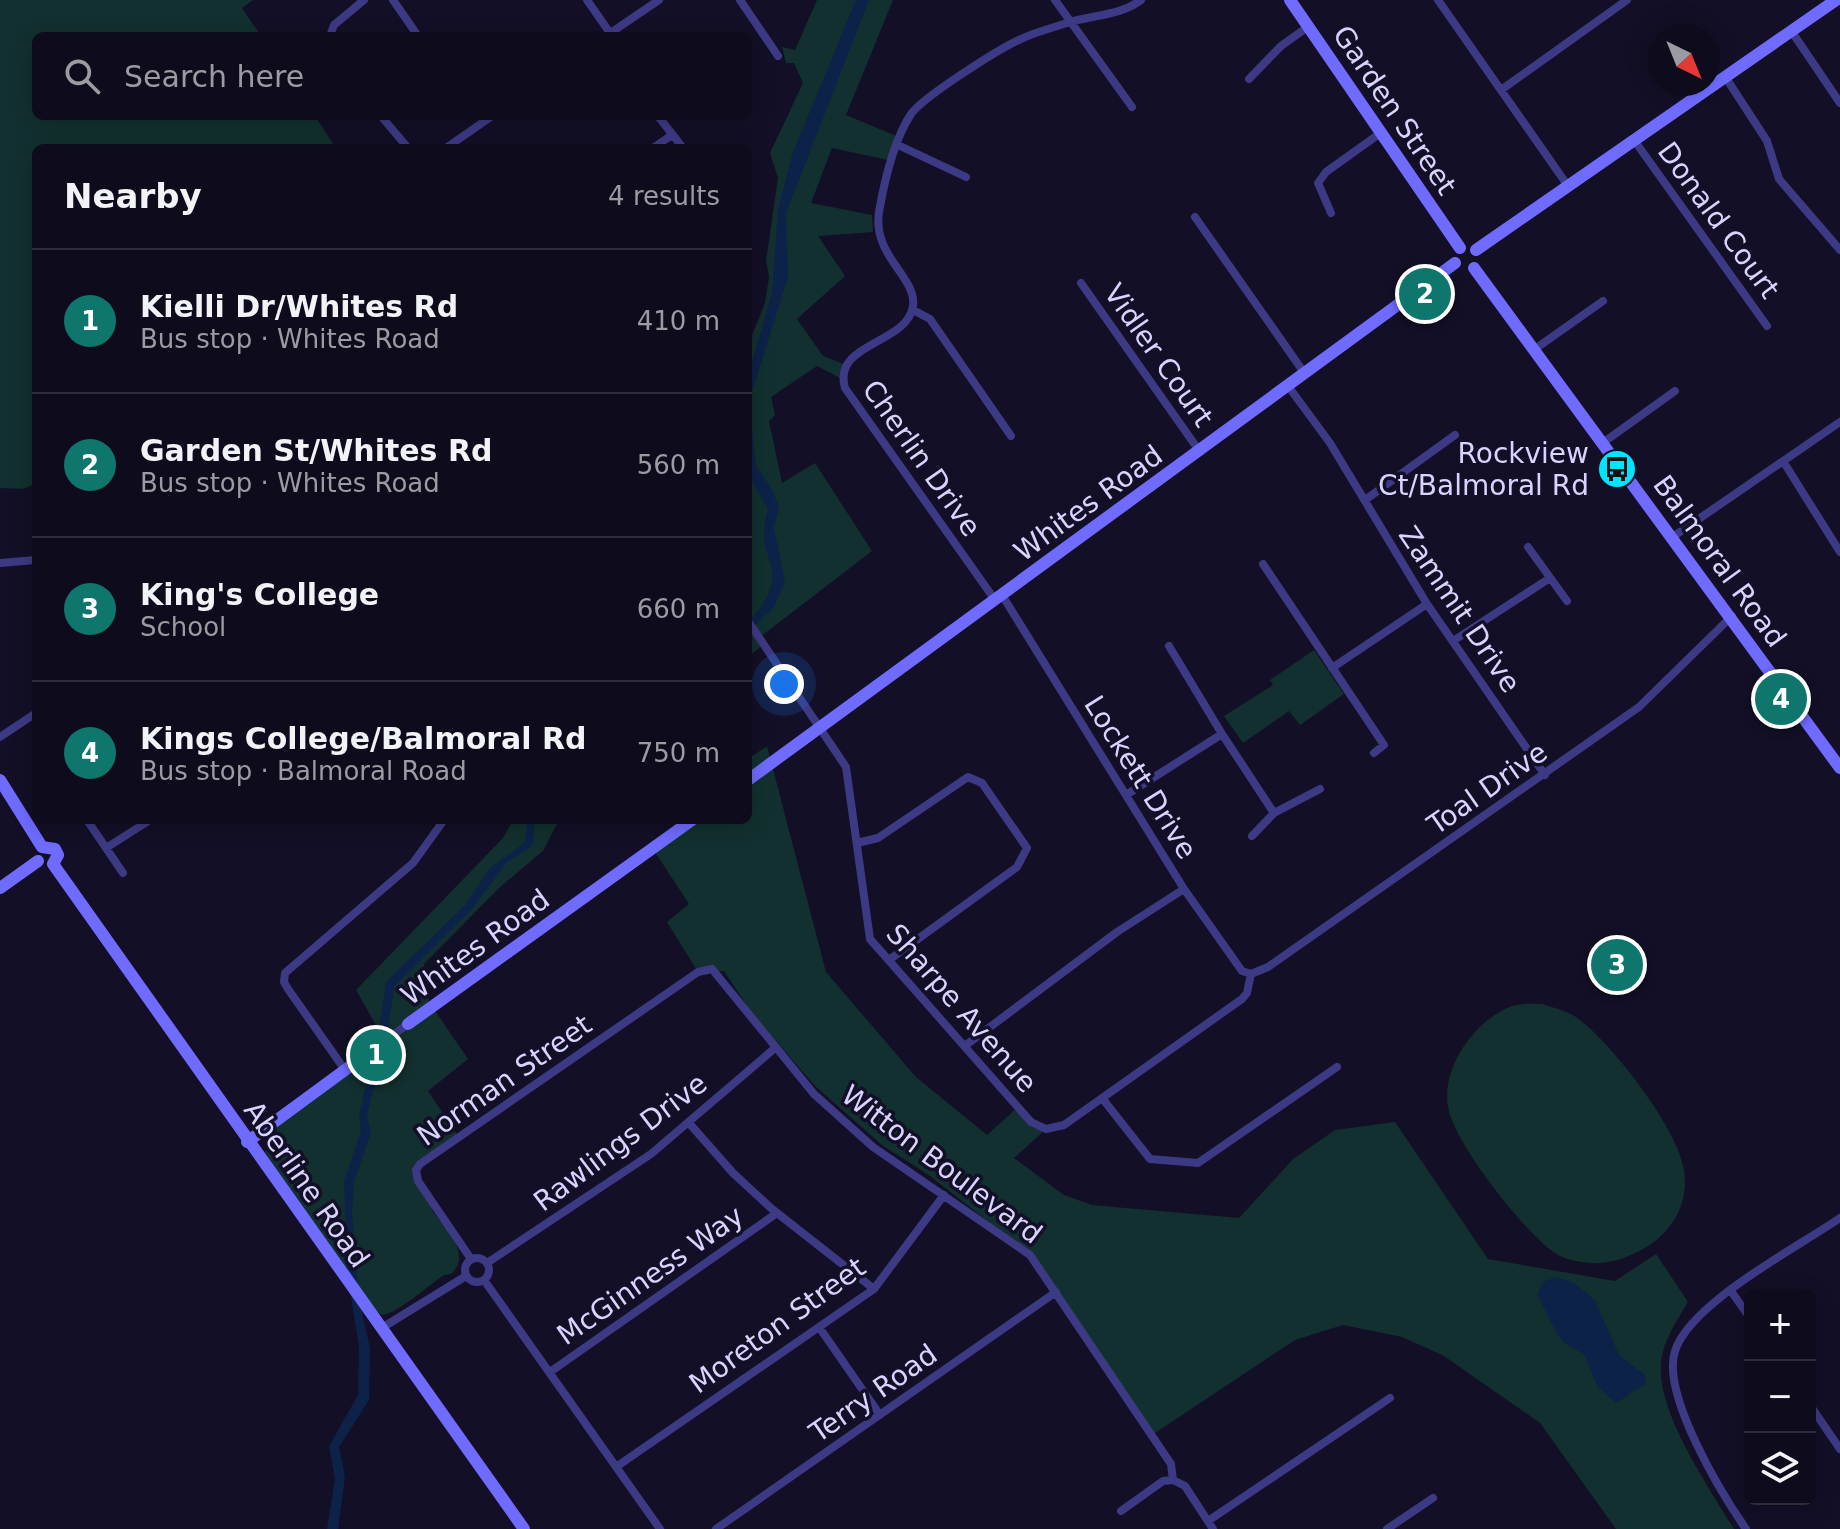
<!DOCTYPE html>
<meta charset="utf-8">
<style>
:root{--surface:#0e0b1c;--page:#1c1929;--text:#f1f3f6;--muted:#9b9ba3;--line:#2e2b3b;--accent:#0f766e}
body{margin:0;font-family:"DejaVu Sans",sans-serif;background:var(--page);color:var(--text)}
.controls{position:absolute;right:24px;bottom:24px;display:grid;overflow:hidden;border-radius:12px;box-shadow:0 4px 20px #0003}
.controls button{width:72px;height:72px;display:grid;place-items:center;padding:0;border:0;border-bottom:2px solid var(--line);background:var(--surface);color:var(--text);font:40px sans-serif}
.compass{position:absolute;left:1648px;top:24px;width:72px;height:72px;border-radius:50%;background:var(--surface);box-shadow:0 4px 20px #0003;rotate:137deg}
.you{position:absolute;left:784px;top:684px;width:28px;height:28px;margin:-20px;border:6px solid #fff;border-radius:50%;background:#1a73e8;box-shadow:0 0 0 12px #1a73e833}
.badge{display:grid;place-items:center;width:52px;height:52px;border-radius:50%;background:var(--accent);color:#fff;font-size:26px;font-weight:700}
.pin{position:absolute;translate:-50% -50%;border:4px solid #fff;box-shadow:0 2px 8px #0006}
.list{margin:0;padding:0;list-style:none}
h2{display:flex;justify-content:space-between;align-items:center;height:104px;margin:0;padding:0 32px;font-size:34px}
h2 small{font-size:26px;font-weight:400;color:var(--muted)}
.list li{display:grid;grid-template-columns:52px 1fr auto;gap:24px;align-items:center;box-sizing:border-box;height:144px;padding:0 32px;border-top:2px solid var(--line)}
.list b{display:block;font-size:30px;white-space:nowrap}
.list p{margin:0;font-size:26px;white-space:nowrap;color:var(--muted)}
.list em{font-size:26px;font-style:normal;color:var(--muted)}
.icon{flex:none;width:44px;height:44px;fill:none;stroke:currentColor;stroke-width:2;stroke-linecap:round;stroke-linejoin:round}
.map{position:relative;flex:none;width:1840px;height:1529px;overflow:hidden}
.search{position:absolute;background:var(--surface);box-shadow:0 4px 20px #0003;left:32px;top:32px;width:720px;height:88px;display:flex;align-items:center;gap:20px;box-sizing:border-box;padding:0 28px;border-radius:12px;color:var(--muted);font-size:30px}
.panel{position:absolute;background:var(--surface);box-shadow:0 4px 20px #0003;left:32px;top:144px;width:720px;height:680px;border-radius:12px}
.map>svg:first-child{display:block}
.green{fill:#12302f}
.water{fill:#0c2248}
.lines{fill:none;stroke-linecap:round;stroke-linejoin:round}
.street{stroke:#3d3a85;stroke-width:8}
.secondary{stroke:#6f6bff;stroke-width:12}
.labels{text-anchor:middle;stroke-width:7;stroke-linejoin:round;paint-order:stroke}
.street-label{font-size:28px;fill:#d9d4ff;stroke:#130f26}
.poi-label{font-size:28px;fill:#d9d4ff;stroke:#130f26;text-anchor:end}
</style>
<div class="map">
<svg width="1840" height="1529" viewBox="0 0 1840 1529">
<rect width="100%" height="100%" fill="#130f26"/>
<path class="green" d="M0 0H253L242 8 261 36H36V116H315L336 148H36V484L22 489 0 488Z
M817 0H893L846 115 901 138 893 161 832 148 811 203 872 215 873 232 818 236 845 276 797 319 823 356 846 365 842 379 817 366 771 397 775 415 769 421 782 483 815 463 872 551 760 637 764 644 748 657V345L765 303 769 277 766 261 778 178 770 153 803 83 794 63H786L782 47 795 50Z
M1314 650 1344 694 1300 725 1289 711 1243 743 1224 716 1273 685 1270 680Z
M767 746 826 972 916 1077 987 1135 1018 1107 1046 1129 1014 1158 1064 1195 1092 1205 1239 1218 1293 1159 1335 1130 1395 1122 1488 1259 1615 1281 1656 1254 1688 1302C1675 1324 1660 1345 1661 1371 1661 1418 1710 1489 1734 1529H1616L1540 1423 1444 1356 1402 1337 1343 1325 1295 1340 1152 1435 1026 1251 930 1176 882 1145 815 1086 751 1012 724 971 698 972 667 922 689 904 653 849 692 820H748V759Z
M513 820H559L543 851 499 888 424 964 429 1002 468 1059 428 1091 459 1137 416 1170 436 1207 432 1210C445 1229 473 1254 451 1274L444 1275C429 1285 397 1314 382 1315 360 1304 284 1181 265 1152L271 1131 388 1046 356 990 503 838Z
M1543 1004C1554 1008 1567 1011 1576 1017 1611 1042 1678 1128 1684 1170 1692 1222 1648 1257 1601 1263 1588 1264 1566 1261 1555 1253 1524 1232 1454 1143 1448 1107 1441 1067 1476 1019 1512 1006 1521 1003 1534 1004 1543 1004Z"/>
<path class="water" d="M856 0H869L786 213 788 277 749 401 756 466 773 491 779 508 774 528 785 582 774 607 748 632V623C800 564 750 564 768 509L748 474V376L772 293 778 210 793 152Z
M528 820H535L532 846 507 862 472 909 395 986 389 1020V1068L373 1090 367 1116 371 1132 354 1182 352 1214 359 1299 370 1348 369 1400 339 1447 345 1477 338 1529H327L335 1479 329 1446 358 1395 359 1347 347 1271 344 1181 361 1131 359 1116 365 1088 380 1066V1022L386 982 466 904 490 868 525 842Z
M1556 1277 1574 1283 1595 1300 1619 1355 1645 1375V1385C1633 1390 1627 1397 1616 1403L1597 1386 1584 1354 1564 1343 1557 1334 1537 1294 1543 1282Z"/>
<g class="lines">
<path class="street" d="M393 0 418 36
M587 0 610 33
M740 0 778 56
M1055 0 1132 107
M1438 0 1568 186
M1792 32 1840 103
M330 36 334 25 364 0
M606 36 659 0
M1726 78 1767 141 1779 179 1840 250
M1249 79 1281 46 1309 26
M1501 90 1627 0
M381 116 408 148
M658 116 683 148
M1634 140 1767 326
M898 145 966 177
M446 148 492 116
M653 148 672 135
M1331 213 1318 183 1326 172 1382 132
M1195 217 1305 374
M1081 283 1200 452
M913 310 930 319 1011 436
M1535 349 1603 301
M1288 386 1330 443 1427 604 1545 775
M1604 442 1675 391
M1783 461 1840 552
M1365 500 1455 435
M1674 536 1840 422
M1528 547 1567 601
M0 563 36 560
M1263 564 1384 745 1374 753
M1002 595 1184 889 1242 971 1251 974
M995 600 845 388C832 342 907 345 913 306 917 277 872 256 879 212 884 183 894 140 911 114 923 97 1000 48 1021 39 1035 32 1052 28 1067 23 1091 15 1120 16 1141 0
M748 621 846 767 870 939 1031 1122 1046 1129 1064 1125 1242 999 1247 993 1251 974
M1453 641 1550 578
M1169 646 1222 734
M1332 668 1427 604
M0 737 36 713
M1126 795 1222 734 1274 813
M87 820 123 873
M1252 836 1274 813 1320 789
M857 843 878 838 968 777 982 783 1027 848 1017 867 889 960
M106 848 150 820
M1251 974 1268 967 1639 707 1732 616
M966 1045 1117 932 1184 889
M375 1048 408 1024
M345 1070 288 989 284 982 285 973 413 863 444 820
M1102 1098 1150 1159 1198 1163 1337 1067
M689 1123 733 1173 772 1209 874 1289
M465 1270a12 12 0 1 1 24 0a12 12 0 1 1-24 0Z
M471 1259 418 1181 416 1170 420 1164 698 972 712 969 814 1094 873 1147 1030 1255 1171 1464 1173 1480 1185 1486 1213 1529
M487 1263 651 1154 775 1048
M484 1280 660 1529
M1731 1291 1750 1318
M819 1327 880 1415
M380 1329 466 1276
M550 1372 777 1213
M1810 1405 1840 1449
M616 1467 874 1289 944 1195
M1121 1511 1163 1481 1173 1480
M1208 1521 1390 1398
M716 1529 1056 1292
M1387 1529 1433 1498
M1746 1529C1721 1493 1661 1394 1675 1351 1690 1303 1798 1247 1840 1218"/>
<path class="secondary" d="M1290 0 1460 248
M1476 250 1836 0
M1474 268 1840 768
M0 780 42 847
M748 780 1455 263
M42 847 55 849 58 855 53 864
M53 864 524 1529
M0 888 38 861
M408 1024 692 820
M247 1142 375 1048"/>
</g>
<defs>
<g id="bus-disc" transform="scale(2)"><circle r="9.5" fill="#00e5ff" stroke="#130f26"/><path d="M-5-6H5V4H4V6H2V4H-2V6H-4V4H-5ZM-3.5-4V0h7V-4ZM-3.5 1.2v1.5H-2V1.2ZM2 1.2v1.5H3.5V1.2Z" fill="#111"/></g>
</defs>
<g fill-rule="evenodd">
<use href="#bus-disc" x="1617" y="469"/>
</g>
<g class="labels">
<g class="street-label">
<text transform="translate(1395 110) rotate(56)" y="10">Garden Street</text>
<text transform="translate(1719 220) rotate(54)" y="10">Donald Court</text>
<text transform="translate(1159 355) rotate(55)" y="10">Vidler Court</text>
<text transform="translate(922 458) rotate(55)" y="10">Cherlin Drive</text>
<text transform="translate(1088 503) rotate(-36)" y="10">Whites Road</text>
<text transform="translate(1720 561) rotate(54)" y="10">Balmoral Road</text>
<text transform="translate(1460 609) rotate(56)" y="10">Zammit Drive</text>
<text transform="translate(1141 777) rotate(58)" y="10">Lockett Drive</text>
<text transform="translate(1487 788) rotate(-35)" y="10">Toal Drive</text>
<text transform="translate(475 947) rotate(-36)" y="10">Whites Road</text>
<text transform="translate(962 1008) rotate(49)" y="10">Sharpe Avenue</text>
<text transform="translate(504 1080) rotate(-35)" y="10">Norman Street</text>
<text transform="translate(620 1142) rotate(-37)" y="10">Rawlings Drive</text>
<text transform="translate(942 1164) rotate(37)" y="10">Witton Boulevard</text>
<text transform="translate(307 1184) rotate(55)" y="10">Aberline Road</text>
<text transform="translate(650 1275) rotate(-35)" y="10">McGinness Way</text>
<text transform="translate(777 1325) rotate(-36)" y="10">Moreton Street</text>
<text transform="translate(873 1393) rotate(-35)" y="10">Terry Road</text>
</g>
<g class="poi-label">
<text x="1589" y="463">Rockview<tspan x="1589" dy="32">Ct/Balmoral Rd</tspan></text>
</g>
</g>
</svg>
<div class="controls">
<button>+</button>
<button>−</button>
<button><svg class="icon" aria-label="layers" viewBox="0 0 24 24"><path d="M12 4l9 5-9 5-9-5zM3 14l9 5 9-5"/></svg></button>
</div>
<svg class="compass" viewBox="-18 -18 36 36"><path d="M0-13l5 13h-10z" fill="#e53935"/><path d="M0 13l5-13h-10z" fill="#9b9ba3"/></svg>
<div class="you"></div>
<div class="pin badge" style="left:376px;top:1055px">1</div>
<div class="pin badge" style="left:1425px;top:294px">2</div>
<div class="pin badge" style="left:1617px;top:965px">3</div>
<div class="pin badge" style="left:1781px;top:699px">4</div>
<div class="search"><svg class="icon" aria-label="search" viewBox="0 0 24 24"><circle cx="10" cy="10" r="6"/><path d="M15 15l6 6"/></svg>Search here</div>
<section class="panel">
<h2>Nearby<small>4 results</small></h2>
<ul class="list">
<li><span class="badge">1</span><div><b>Kielli Dr/Whites Rd</b><p>Bus stop · Whites Road</p></div><em>410 m</em></li>
<li><span class="badge">2</span><div><b>Garden St/Whites Rd</b><p>Bus stop · Whites Road</p></div><em>560 m</em></li>
<li><span class="badge">3</span><div><b>King's College</b><p>School</p></div><em>660 m</em></li>
<li><span class="badge">4</span><div><b>Kings College/Balmoral Rd</b><p>Bus stop · Balmoral Road</p></div><em>750 m</em></li>
</ul>
</section>
</div>
